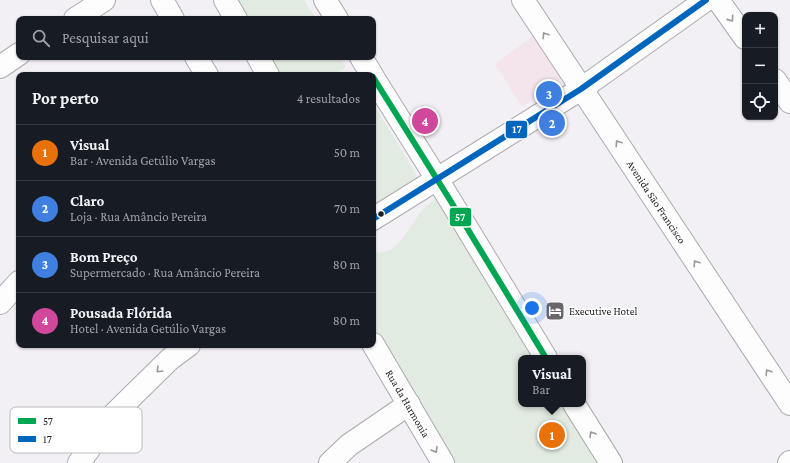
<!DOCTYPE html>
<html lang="pt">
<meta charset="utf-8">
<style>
:root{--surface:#171b24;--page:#242831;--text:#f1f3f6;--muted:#9ea1a6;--line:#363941;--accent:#6a676c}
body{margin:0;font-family:"Crimson Pro",serif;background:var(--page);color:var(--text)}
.controls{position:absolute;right:12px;top:12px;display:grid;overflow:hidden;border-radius:8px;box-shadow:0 1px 3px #0004}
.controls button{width:36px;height:36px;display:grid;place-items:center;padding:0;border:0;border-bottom:1px solid var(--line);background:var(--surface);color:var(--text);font:20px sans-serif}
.you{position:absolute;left:532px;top:308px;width:14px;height:14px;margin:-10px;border:3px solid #fff;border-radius:50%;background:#1a73e8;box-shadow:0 0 0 6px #1a73e833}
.badge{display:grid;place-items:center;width:26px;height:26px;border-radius:50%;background:var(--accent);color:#fff;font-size:13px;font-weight:700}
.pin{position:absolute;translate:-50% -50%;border:2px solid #fff;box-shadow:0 1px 4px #0006}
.popup{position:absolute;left:518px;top:355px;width:68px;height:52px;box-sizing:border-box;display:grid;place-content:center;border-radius:8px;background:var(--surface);filter:drop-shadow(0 1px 3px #0005);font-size:13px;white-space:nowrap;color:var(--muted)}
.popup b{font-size:15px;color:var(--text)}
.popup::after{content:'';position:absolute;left:50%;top:100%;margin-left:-8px;border:8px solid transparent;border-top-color:var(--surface)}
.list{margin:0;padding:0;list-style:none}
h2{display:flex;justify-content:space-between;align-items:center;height:52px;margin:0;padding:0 16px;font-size:17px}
h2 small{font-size:13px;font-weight:400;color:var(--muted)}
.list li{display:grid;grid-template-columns:26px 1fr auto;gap:12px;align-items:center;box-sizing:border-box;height:56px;padding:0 16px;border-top:1px solid var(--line)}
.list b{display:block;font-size:15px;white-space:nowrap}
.list p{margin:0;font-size:13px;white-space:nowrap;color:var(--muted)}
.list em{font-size:13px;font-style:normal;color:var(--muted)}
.icon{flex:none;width:22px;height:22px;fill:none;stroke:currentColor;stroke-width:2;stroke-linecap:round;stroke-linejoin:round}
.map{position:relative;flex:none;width:790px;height:463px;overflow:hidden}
.search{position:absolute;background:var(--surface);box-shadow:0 1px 3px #0004;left:16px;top:16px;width:360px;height:44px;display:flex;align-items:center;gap:10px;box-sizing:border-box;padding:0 14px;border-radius:8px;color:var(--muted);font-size:15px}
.panel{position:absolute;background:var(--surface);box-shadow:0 1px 3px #0004;left:16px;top:72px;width:360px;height:276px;border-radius:8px}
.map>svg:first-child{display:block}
.commercial{fill:#f4e5ed}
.park{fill:#e2ebe1}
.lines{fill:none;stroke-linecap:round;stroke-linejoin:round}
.minor-casing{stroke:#adaaaf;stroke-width:24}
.minor{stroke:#fdfdfe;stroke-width:22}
.bus-1-casing{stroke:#fff;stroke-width:9}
.bus-2-casing{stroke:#fff;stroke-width:9}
.bus-1{stroke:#00a651;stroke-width:6}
.bus-2{stroke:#0065bd;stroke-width:6}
.oneway{stroke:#9a999b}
.bus-dot{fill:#201e22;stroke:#fff;stroke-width:1.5}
.labels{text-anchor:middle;stroke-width:3;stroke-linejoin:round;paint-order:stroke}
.street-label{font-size:11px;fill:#201e22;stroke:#fff}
.poi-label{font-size:11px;fill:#201e22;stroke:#fff;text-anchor:start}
.key{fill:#fff;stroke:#bcbcbd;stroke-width:1}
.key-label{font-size:11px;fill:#201e22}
.line-badge{stroke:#fff;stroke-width:1.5}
.badge-label{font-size:11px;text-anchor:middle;font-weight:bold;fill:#fff}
</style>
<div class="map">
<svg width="790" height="463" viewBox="0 0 790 463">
<rect width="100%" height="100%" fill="#f2eff5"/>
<path class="commercial" d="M537 33 564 77 522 107 495 64Z"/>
<path class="park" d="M238 0H304L316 19H248Z
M270 57H339L346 67 333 75H280Z
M373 103 420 181 373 209Z
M436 199 534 358H521V404H563L598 463H455L373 331V251C395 260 409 227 420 213 424 207 430 203 436 199Z"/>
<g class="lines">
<g class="minor-casing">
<g id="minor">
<path d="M162 0 173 19"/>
<path d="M225 0 236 19"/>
<path d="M325 0 337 19"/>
<path id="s1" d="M523 0 790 404"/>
<path d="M718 0 745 38"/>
<path d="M75 19 104 0"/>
<path d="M196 57 207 75"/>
<path d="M258 57 268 75"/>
<path d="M361 57 372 75"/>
<path d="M0 67 19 54"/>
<path d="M373 77 450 200 546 358"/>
<path d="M775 80 790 102"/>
<path d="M373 219 581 89 706 0"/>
<path d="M0 303 19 282"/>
<path id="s2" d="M373 344 443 463"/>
<path d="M574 404 611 463"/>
<path d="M79 463 115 413 170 359 189 345"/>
<path d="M330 463 349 445 409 404"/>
<path d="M789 463 790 462"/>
</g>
</g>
<use href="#minor" class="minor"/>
<g class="bus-1-casing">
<path id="bus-1" d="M373 77 450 200 546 358"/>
</g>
<g class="bus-2-casing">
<path id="bus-2" d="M373 219 581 89 706 0"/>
</g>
<use href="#bus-1" class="bus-1"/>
<use href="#bus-2" class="bus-2"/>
</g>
<defs><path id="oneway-chevron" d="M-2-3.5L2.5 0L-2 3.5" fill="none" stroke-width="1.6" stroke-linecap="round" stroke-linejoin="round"/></defs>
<g class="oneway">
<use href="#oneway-chevron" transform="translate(731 19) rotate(55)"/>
<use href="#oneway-chevron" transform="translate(545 35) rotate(-123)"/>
<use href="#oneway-chevron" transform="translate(618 143) rotate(-123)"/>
<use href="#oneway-chevron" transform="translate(696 263) rotate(-123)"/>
<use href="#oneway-chevron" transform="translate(159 370) rotate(135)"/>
<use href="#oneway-chevron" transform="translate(768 372) rotate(-124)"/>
<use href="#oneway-chevron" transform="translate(592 434) rotate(-122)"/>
<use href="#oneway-chevron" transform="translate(435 450) rotate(59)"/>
</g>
<defs>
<g id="hotel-square" transform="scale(1)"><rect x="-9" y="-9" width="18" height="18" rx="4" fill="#6a676c" stroke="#fff"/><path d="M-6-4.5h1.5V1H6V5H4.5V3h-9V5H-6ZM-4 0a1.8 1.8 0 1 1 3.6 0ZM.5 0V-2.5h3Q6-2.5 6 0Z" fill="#fff"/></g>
</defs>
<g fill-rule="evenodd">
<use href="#hotel-square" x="555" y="311"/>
</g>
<circle class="bus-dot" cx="381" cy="214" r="3.5"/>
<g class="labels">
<g class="street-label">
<text dy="4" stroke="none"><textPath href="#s1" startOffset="242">Avenida São Francisco</textPath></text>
<text dy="4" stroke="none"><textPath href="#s2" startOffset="69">Rua da Harmonia</textPath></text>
</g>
<g class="poi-label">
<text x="569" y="315">Executive Hotel</text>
</g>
</g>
<rect x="10" y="407" width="132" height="46" rx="6" class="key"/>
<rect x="18" y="418" width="18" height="6" fill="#00a651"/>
<rect x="18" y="436" width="18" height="6" fill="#0065bd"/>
<g class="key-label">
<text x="43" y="425">57</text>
<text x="43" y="443">17</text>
</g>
<g class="line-badge">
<rect x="505" y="120" width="23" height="19" rx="4" fill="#0065bd"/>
<rect x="449" y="207" width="23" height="20" rx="4" fill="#00a651"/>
</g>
<g class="badge-label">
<text x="517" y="133">17</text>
<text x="460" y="221">57</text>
</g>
</svg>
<div class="controls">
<button>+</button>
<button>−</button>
<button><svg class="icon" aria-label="locate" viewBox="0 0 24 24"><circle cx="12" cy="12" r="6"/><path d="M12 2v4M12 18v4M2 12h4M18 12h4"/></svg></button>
</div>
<div class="you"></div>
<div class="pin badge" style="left:552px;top:435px;background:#e8710a">1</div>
<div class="popup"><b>Visual</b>Bar</div>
<div class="pin badge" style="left:552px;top:123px;background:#3f7fe0">2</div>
<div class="pin badge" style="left:549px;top:94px;background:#3f7fe0">3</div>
<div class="pin badge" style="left:425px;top:121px;background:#d1479c">4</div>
<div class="search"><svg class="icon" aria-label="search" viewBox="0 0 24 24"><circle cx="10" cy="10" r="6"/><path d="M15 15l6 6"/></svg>Pesquisar aqui</div>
<section class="panel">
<h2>Por perto<small>4 resultados</small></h2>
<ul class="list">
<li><span class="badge" style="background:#e8710a">1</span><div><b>Visual</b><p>Bar · Avenida Getúlio Vargas</p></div><em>50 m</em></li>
<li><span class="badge" style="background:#3f7fe0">2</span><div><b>Claro</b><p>Loja · Rua Amâncio Pereira</p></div><em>70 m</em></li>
<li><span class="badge" style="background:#3f7fe0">3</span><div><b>Bom Preço</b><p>Supermercado · Rua Amâncio Pereira</p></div><em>80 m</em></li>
<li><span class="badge" style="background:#d1479c">4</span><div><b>Pousada Flórida</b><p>Hotel · Avenida Getúlio Vargas</p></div><em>80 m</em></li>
</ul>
</section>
</div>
